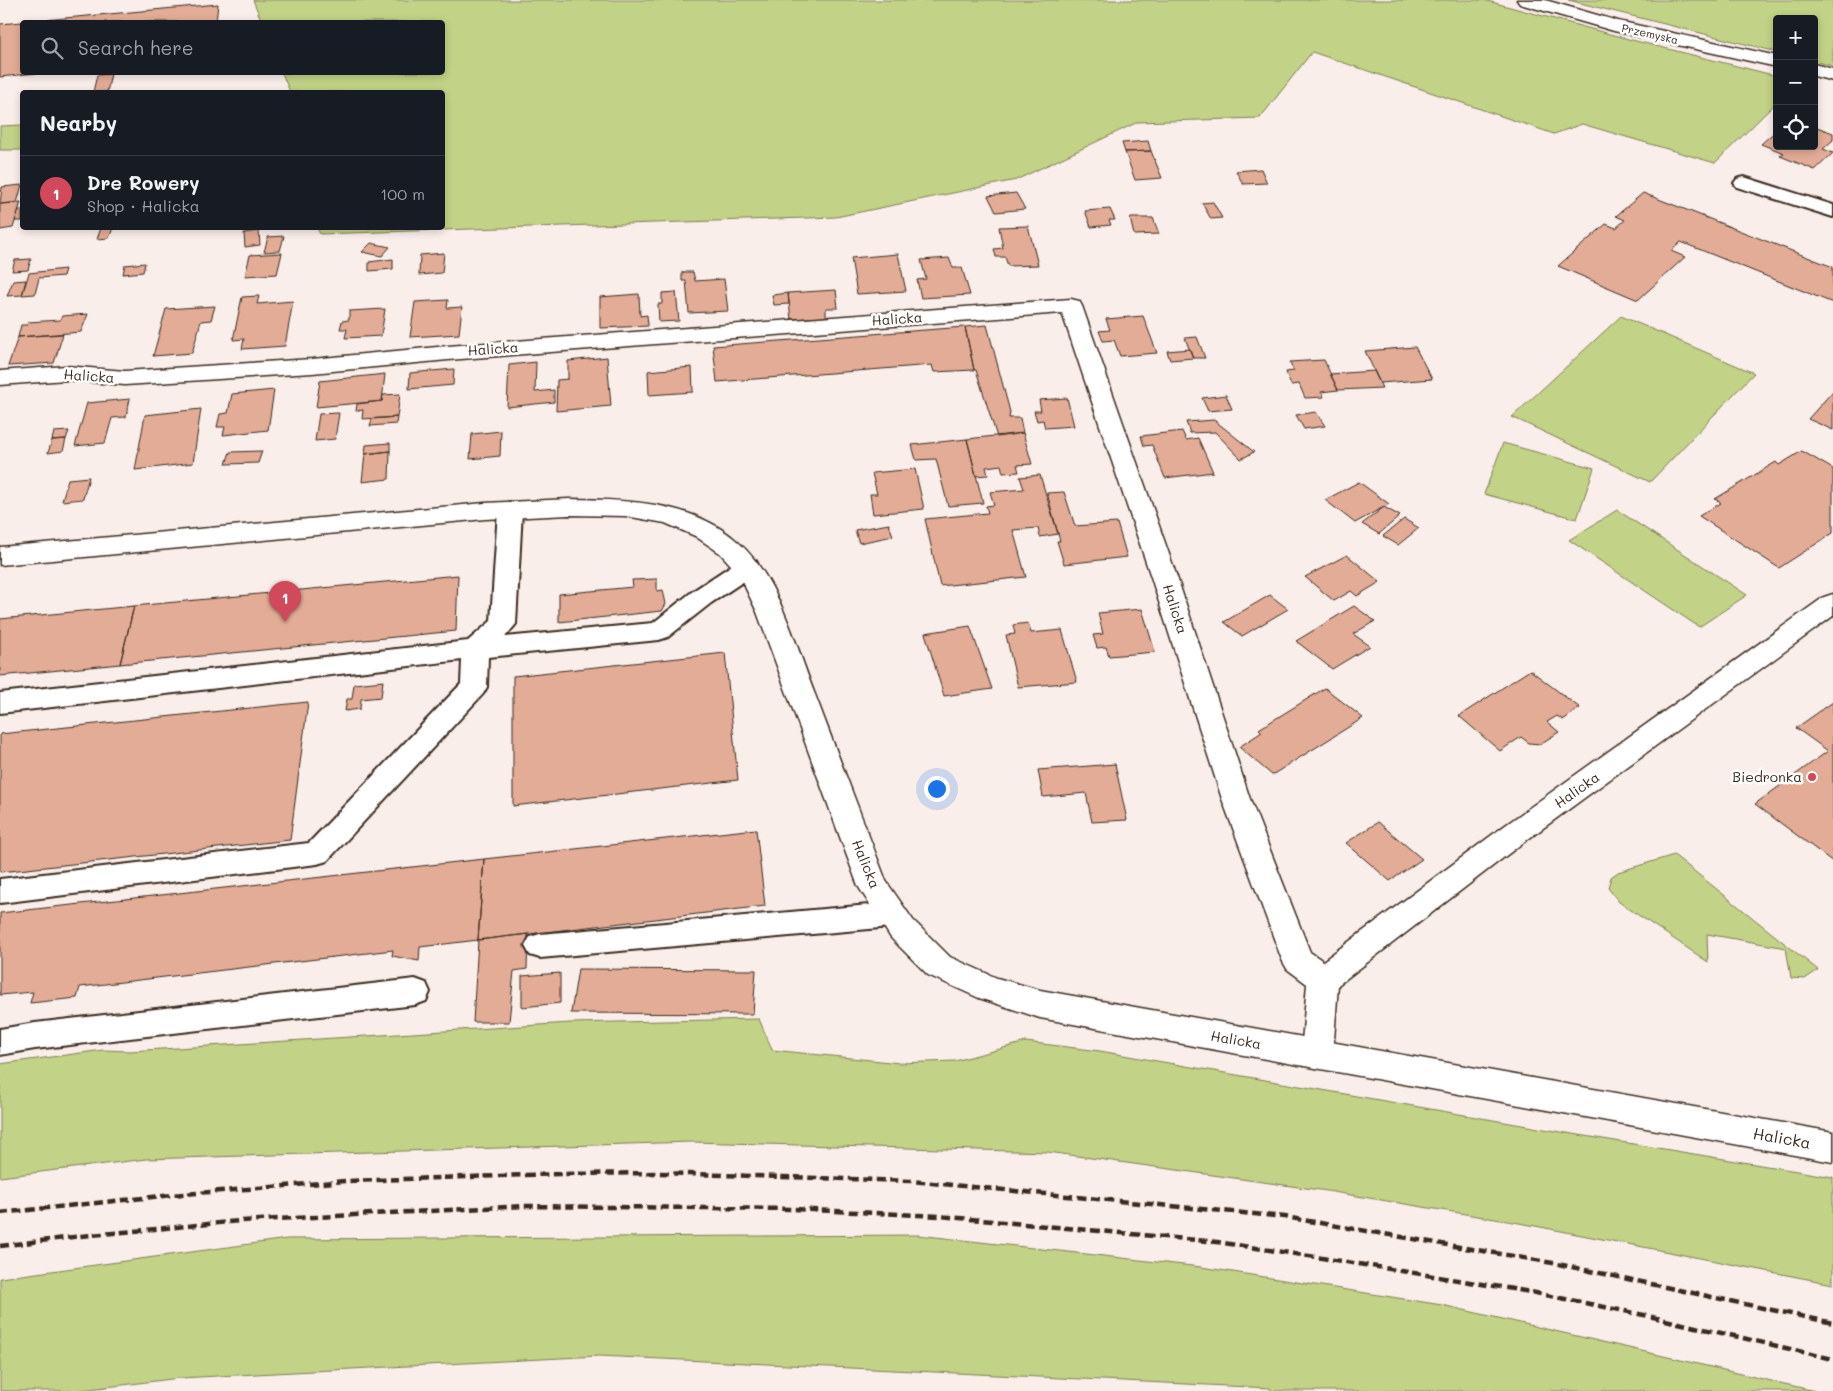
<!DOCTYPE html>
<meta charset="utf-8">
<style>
:root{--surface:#171b24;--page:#242831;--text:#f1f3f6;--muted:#9ea1a6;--line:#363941;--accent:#d1495b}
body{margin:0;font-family:Mali,sans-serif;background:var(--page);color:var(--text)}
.controls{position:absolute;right:15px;top:15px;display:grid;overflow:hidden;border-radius:5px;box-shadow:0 2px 8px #0003}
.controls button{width:45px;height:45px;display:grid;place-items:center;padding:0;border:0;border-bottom:1px solid var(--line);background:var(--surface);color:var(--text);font:25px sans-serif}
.you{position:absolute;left:936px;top:788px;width:18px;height:18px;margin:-12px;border:4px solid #fff;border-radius:50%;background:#1a73e8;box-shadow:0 0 0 8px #1a73e833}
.badge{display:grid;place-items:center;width:32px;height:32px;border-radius:50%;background:var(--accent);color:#fff;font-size:16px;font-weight:700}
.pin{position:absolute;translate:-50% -41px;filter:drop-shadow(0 1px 2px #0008)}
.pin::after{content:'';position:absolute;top:26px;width:18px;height:15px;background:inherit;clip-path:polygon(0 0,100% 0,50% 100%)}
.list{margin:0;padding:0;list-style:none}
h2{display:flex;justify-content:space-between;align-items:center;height:65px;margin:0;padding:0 20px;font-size:21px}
h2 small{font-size:16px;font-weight:400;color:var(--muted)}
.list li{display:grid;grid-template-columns:32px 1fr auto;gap:15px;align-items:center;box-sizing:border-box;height:75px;padding:0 20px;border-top:1px solid var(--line)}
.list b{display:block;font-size:19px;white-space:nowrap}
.list p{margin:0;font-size:16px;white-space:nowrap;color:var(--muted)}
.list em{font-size:16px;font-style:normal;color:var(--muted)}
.icon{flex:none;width:28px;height:28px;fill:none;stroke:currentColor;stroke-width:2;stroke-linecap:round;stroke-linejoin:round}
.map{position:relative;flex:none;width:1833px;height:1391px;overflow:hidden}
.search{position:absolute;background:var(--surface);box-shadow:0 2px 8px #0003;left:20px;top:20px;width:425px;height:55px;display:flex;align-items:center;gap:12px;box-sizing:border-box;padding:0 18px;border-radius:5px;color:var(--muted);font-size:19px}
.panel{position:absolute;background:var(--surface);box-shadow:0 2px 8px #0003;left:20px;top:90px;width:425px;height:140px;border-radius:5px}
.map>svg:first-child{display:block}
.green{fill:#c2d286;stroke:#7e7e52}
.building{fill:#e2ac97;stroke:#3b2a1e}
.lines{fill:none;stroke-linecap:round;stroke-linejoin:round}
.lane-casing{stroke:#3b2a1e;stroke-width:4}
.street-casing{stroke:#3b2a1e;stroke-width:3}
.secondary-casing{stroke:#3b2a1e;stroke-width:3}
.lane{fill:#fff;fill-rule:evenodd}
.street{fill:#fff;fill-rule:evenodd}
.secondary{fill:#fff;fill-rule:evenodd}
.rail{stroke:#3b2a1e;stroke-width:4.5;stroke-dasharray:9 4.5;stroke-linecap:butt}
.poi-dot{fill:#d1495b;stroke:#fff;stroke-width:2}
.labels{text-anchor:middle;stroke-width:5;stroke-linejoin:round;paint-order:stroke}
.far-street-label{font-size:11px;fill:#3b2a1e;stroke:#fff}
.street-label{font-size:14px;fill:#3b2a1e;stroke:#fff}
.poi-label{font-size:14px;fill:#3b2a1e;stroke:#fff;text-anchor:end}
.near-street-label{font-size:16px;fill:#3b2a1e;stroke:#fff}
</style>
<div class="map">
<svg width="1833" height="1391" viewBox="0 0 1833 1391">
<rect width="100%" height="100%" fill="#f9eeea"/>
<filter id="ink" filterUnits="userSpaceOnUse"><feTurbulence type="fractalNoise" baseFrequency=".02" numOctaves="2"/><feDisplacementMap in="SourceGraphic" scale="10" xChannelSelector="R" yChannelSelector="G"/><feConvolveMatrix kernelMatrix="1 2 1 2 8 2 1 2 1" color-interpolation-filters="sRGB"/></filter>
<g filter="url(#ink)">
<path class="green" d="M253 0H1484L1632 40 1777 76V102L1715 163 1582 124 1554 134 1312 52 1260 118 1138 122 1016 180 836 217 320 234 317 228H442V92H290L282 73 442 72V22H262Z
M1568 0H1833V66L1814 61V19H1777V52Z
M22 125V150H0V126Z
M1621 316 1754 373 1650 482 1512 417Z
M1503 443 1594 468 1577 519 1484 494Z
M1617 510 1747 595 1699 627 1569 540Z
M1674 855 1818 970 1805 979 1791 978 1786 948 1707 934 1708 962 1619 902 1608 888 1611 877 1618 872Z
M759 1019 772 1050 900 1063 955 1061 1026 1042 1100 1051 1567 1133 1833 1177V1284L1525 1224 1327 1191 1048 1152 692 1142 146 1159 0 1177V1064L103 1050 130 1051 570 1023Z
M918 1235 1201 1267 1442 1305 1815 1391H1271L1270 1388 599 1356 180 1378 73 1391H0V1278L287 1239Z"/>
<path class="building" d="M218 4 216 22H22V72H46L0 77V24Z
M111 74 107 92H93L97 75Z
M1814 126 1833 133V140L1823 149 1833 153 1815 170 1780 156 1784 153 1761 144 1777 130V146H1814Z
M1148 141 1151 151 1125 152 1122 143Z
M1151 151 1162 178 1135 180 1125 152Z
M1261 169 1267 183 1243 184 1236 171Z
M22 185 17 203 0 204 2 187Z
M1016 193 1025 209 996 212 988 196Z
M1643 193 1833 267V303L1681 242 1671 251 1685 257 1638 300 1558 266 1606 224 1616 228 1625 220 1616 216Z
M21 202 13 228 0 230V204Z
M1213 202 1222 218 1211 219 1202 203Z
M1110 209 1115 220H1109L1111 225 1091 227 1085 211Z
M19 210H22V221H15Z
M1130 218H1153L1159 234 1134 235Z
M1028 226 1038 265 1008 266 1005 257H996L994 249 1003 248 999 227Z
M101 228H113L109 238 97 239Z
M259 231 260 245 245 247 244 233Z
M284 236 280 251 264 252 268 237Z
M371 243 390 247 382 256 362 252Z
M282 253 277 274 245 276 250 255Z
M444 253 442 273 419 275 420 255Z
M898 254 906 291 857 294 851 258Z
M949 258 953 268H962L970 295 921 298 917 280 926 279 921 260Z
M31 259 28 270 12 271 15 260Z
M393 259V269L369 271V262Z
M145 263 143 272 123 274 125 265Z
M65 269 63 276 39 278 35 294 22 295 29 273Z
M682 272H693L695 281 724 279 728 311 689 313 686 281H682Z
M26 280 22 295 7 296 13 281Z
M836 290 838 308H826V317L791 319 788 293Z
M676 292 679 321 659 322 658 304H662V293Z
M788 293 789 304 774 305 772 295Z
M639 294 640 316 647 315 648 326 600 328V297Z
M259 296 257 304 293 301 285 346 242 349 244 339 233 340 242 297Z
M448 300 447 308 462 307 459 334 410 337 415 302Z
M215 306 211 320 201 321 192 353 153 356 166 309Z
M385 309 381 336 345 338 347 329H340L342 321 349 320V311Z
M88 314 81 332 18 337 21 325H27L28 322 60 320 62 316Z
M1143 316 1157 353 1120 356 1114 340 1103 341 1099 331 1110 330 1106 319Z
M987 325 1010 412 1009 418H1020L1023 433 997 437 976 370H974L965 327Z
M965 327 974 370 934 372 932 365 717 382 713 346Z
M63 334 54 363 8 366 18 337Z
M1197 337 1205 358H1193L1185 338Z
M1415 347 1432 379 1380 383 1365 351Z
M1190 349 1193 358 1170 360 1167 351Z
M607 357 611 406 556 411 557 380 568 379V361Z
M1324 360 1338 390 1321 392 1324 397 1305 398 1299 384 1291 385 1286 372 1294 371 1289 362Z
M536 362 535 392 554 390V402L507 407 509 365Z
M692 367 693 392 649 395 648 371Z
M454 369 453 385 409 389 410 373Z
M1374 371 1382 388 1338 390 1330 374Z
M385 374 382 401 316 407 320 381Z
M274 390 268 430 223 435 225 427H217L220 414 228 413 232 394Z
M1833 391V430L1808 419Z
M400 394 397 417 362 419 363 410 356 411 357 404 382 401 383 395Z
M1226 395 1232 409 1208 411 1202 398Z
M1067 398 1074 426 1045 428 1043 420 1037 421 1034 411H1041L1039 400Z
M130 399 126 417 112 418 105 443 75 446 87 403Z
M201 409 193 463 135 470 145 415Z
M1316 412 1325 426 1304 429 1296 415Z
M339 413 335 439 315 441 319 414Z
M397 417 396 424 370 426 372 419Z
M1214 420 1254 452 1241 459 1215 432 1190 433 1186 422Z
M69 431 66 439 52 440 54 432Z
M501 431 500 456 470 459 472 434Z
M1182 431 1186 440 1198 438 1213 472 1165 478 1152 445 1144 446 1141 436Z
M1023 433 1032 464 1017 465 1019 472 1003 473 1001 465 986 467 988 475 976 476 967 439Z
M66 439 63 451 48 453 52 440Z
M967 439 983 503 948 506 936 459 916 460 912 445Z
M390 443V451L365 454 366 445Z
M262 451 258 463 226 464 230 452Z
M390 451 389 479 362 482 365 454Z
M1802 451 1833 469V533L1779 568 1699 516 1721 503 1715 499 1776 462 1779 465Z
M915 469 924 509 873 514 870 494H877L872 473Z
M1040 475 1058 534 1040 537 1038 528 1013 530 1026 577 940 586 925 519 988 513 986 506 994 505 990 492 1024 489 1020 477Z
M89 477 83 499 62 501 68 479Z
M1359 482 1389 504 1355 523 1325 500Z
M1064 492 1075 526 1117 523 1127 557 1064 564 1057 541H1060L1047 493Z
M1384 507 1400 516 1379 534 1362 524Z
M1404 519 1419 528 1398 545 1383 536Z
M889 524 893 536 859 543 855 530Z
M1347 555 1380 582 1357 596 1351 591 1334 601 1305 577Z
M458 575 456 631 120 664 134 606Z
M657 579V591L663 590 666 604 662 611 559 622V594L633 587 632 580Z
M1270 595 1288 609 1242 636 1224 622Z
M134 606 120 664 0 676V619Z
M1354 606 1375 621 1353 634 1370 646 1332 669 1296 641Z
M1142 609 1155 652 1109 656 1106 647 1097 648 1093 635 1103 634 1098 613Z
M1028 623 1031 633 1062 630 1077 682 1018 687 1006 635 1015 634 1013 625Z
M970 626 992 689 944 696 925 633Z
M725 653 738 780 513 806V676Z
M1530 670 1580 708 1563 720 1557 716 1547 722 1559 732 1540 744 1529 743 1521 737 1500 751 1459 716Z
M383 681 381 697 361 699 360 709 345 711 347 699H352L354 684Z
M1325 688 1363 718 1272 775 1239 747 1262 732 1259 729Z
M308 702 290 840 0 872V734Z
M1833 702V862L1755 804 1828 751 1796 728Z
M1115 764 1127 820 1092 822 1086 793 1043 797 1038 770Z
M1378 822 1422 859 1390 881 1346 843Z
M756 829 765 906 478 940 484 859Z
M484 859 478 940 420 947 419 961 392 956 393 950 80 987 77 998 30 1003 33 992 0 995V913Z
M528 934 527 969 514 971 509 1022H473L478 940Z
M578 969 756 970 753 1014 571 1013Z
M560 973V1003L522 1007V976Z"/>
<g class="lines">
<g class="lane-casing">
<path id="lane" d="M1744 177 1833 205V217L1737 187 1734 183 1737 179Z
M510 502 518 504 522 510 516 624 505 637 653 623 693 591 738 561 747 559 756 561 759 567 756 573 711 603 668 637 659 640 488 657 487 687 483 694 327 861 317 864 0 903V879L309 843 461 684 462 660 0 713V693L468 641 491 621 498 510 502 504Z
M892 903 902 907 907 915 902 923 892 927 540 958 530 955 525 946 530 937 540 934Z
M415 979 426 983 430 992 426 1001 415 1005 35 1049 0 1055V1029L35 1023Z"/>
</g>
<g class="street-casing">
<path id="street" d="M1517 0H1545L1618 21 1777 56V67L1614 31 1520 4Z
M1814 64 1833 69V81L1814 76Z
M1071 299 1079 301 1082 306 1177 577 1250 799 1310 952 1323 961 1500 829 1824 597 1833 594V616L1520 845 1338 985 1333 1054 1329 1064 1317 1068 1305 1064 1301 1054 1307 984 1287 969 1282 960 1222 799 1151 577 1062 313 448 360 312 373 125 385 66 380 0 385V371L66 366 125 371 312 359 448 346Z"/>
</g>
<g class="secondary-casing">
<path id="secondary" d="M569 499C626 500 693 501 738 542 779 578 796 647 816 697 839 758 863 820 886 881L913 920 950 957 997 978 1040 990 1833 1132V1162L1040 1018 979 998 928 975 891 938 858 886 757 612 739 574 720 553 695 536 665 523 625 516 569 515 485 519 0 565V547L485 503Z"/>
</g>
<use href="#lane" class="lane"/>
<use href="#street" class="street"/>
<use href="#secondary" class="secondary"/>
<path class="rail" d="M0 1213 172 1195 346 1181 559 1174 659 1173 911 1181 1285 1217 1553 1263 1833 1323
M0 1246 81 1236 240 1221 524 1206 793 1209 939 1216 1217 1242 1322 1258 1531 1292 1644 1315 1833 1359"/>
</g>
</g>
<circle class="poi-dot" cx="1812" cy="777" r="5"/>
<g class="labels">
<g class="far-street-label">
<text transform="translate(1650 34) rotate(13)" y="4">Przemyska</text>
</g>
<g class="street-label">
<text transform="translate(897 319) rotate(-4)" y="5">Halicka</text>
<text transform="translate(493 349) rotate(-4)" y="5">Halicka</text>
<text transform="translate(89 376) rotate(4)" y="5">Halicka</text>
<text transform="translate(1175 609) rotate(72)" y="5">Halicka</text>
<text transform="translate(1577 790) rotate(-35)" y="5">Halicka</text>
<text transform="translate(866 864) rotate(68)" y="5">Halicka</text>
<text transform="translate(1236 1040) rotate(10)" y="5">Halicka</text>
</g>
<g class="poi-label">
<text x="1802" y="782">Biedronka</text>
</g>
<g class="near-street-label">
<text transform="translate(1782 1138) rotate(10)" y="6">Halicka</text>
</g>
</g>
</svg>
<div class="controls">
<button>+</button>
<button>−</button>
<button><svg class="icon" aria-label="locate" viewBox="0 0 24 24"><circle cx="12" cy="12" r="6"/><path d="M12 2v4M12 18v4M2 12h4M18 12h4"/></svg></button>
</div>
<div class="you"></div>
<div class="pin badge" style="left:285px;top:622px">1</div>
<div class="search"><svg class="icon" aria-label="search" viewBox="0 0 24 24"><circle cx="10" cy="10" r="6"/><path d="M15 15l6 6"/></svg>Search here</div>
<section class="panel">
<h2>Nearby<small></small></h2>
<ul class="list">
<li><span class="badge">1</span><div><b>Dre Rowery</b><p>Shop · Halicka</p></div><em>100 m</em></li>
</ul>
</section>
</div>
